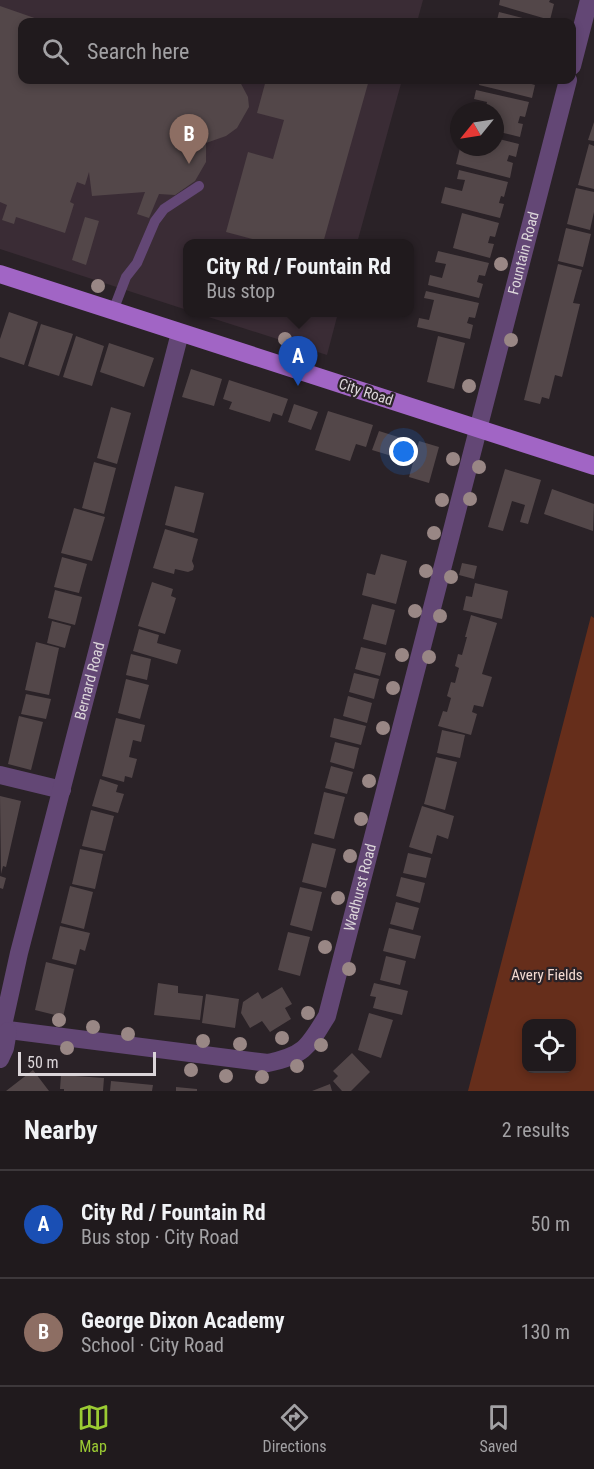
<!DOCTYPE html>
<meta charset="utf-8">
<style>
:root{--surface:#201a1d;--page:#282326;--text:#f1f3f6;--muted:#a2a1a4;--line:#3d383b;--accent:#9bcb33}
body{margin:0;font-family:"Roboto Condensed",sans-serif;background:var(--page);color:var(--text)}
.controls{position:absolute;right:18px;bottom:18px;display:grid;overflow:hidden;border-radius:12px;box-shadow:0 3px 9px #0003}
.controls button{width:54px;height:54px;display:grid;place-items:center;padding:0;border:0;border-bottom:2px solid var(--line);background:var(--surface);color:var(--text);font:30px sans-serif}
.compass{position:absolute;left:450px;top:102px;width:54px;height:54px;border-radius:50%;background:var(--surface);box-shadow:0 3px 9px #0003;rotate:240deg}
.scale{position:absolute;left:18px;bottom:15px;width:138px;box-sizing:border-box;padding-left:6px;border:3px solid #dbd5d9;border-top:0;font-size:16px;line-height:21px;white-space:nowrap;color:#dbd5d9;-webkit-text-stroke:4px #2a2227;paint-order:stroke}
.you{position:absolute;left:404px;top:452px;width:21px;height:21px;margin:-15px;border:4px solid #fff;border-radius:50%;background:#1a73e8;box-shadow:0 0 0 9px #1a73e833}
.badge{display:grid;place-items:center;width:39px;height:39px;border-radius:50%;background:var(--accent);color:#fff;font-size:20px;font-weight:700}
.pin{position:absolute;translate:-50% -50px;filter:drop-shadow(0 2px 3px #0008)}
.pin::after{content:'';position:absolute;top:32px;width:21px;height:18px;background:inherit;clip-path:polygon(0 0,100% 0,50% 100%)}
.popup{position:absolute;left:183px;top:239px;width:231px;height:78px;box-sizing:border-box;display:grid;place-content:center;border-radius:12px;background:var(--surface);filter:drop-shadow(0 2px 4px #0005);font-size:20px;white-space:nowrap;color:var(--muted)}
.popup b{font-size:22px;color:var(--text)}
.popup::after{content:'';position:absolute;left:50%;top:100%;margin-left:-12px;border:12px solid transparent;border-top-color:var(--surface)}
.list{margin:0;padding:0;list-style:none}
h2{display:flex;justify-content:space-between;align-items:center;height:78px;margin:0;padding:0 24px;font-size:26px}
h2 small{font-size:20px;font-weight:400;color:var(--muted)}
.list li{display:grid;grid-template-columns:39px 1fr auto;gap:18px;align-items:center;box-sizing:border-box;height:108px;padding:0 24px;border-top:2px solid var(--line)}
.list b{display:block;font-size:22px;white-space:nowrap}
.list p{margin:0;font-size:20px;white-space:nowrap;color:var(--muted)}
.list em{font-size:20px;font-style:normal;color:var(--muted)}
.icon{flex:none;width:33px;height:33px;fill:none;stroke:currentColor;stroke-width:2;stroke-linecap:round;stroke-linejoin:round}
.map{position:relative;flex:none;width:594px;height:1091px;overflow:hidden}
.search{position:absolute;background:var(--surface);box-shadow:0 3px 9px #0003;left:18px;right:18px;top:18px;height:66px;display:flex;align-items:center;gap:15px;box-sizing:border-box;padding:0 21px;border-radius:12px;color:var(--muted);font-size:22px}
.sheet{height:294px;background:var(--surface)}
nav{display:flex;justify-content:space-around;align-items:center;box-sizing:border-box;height:84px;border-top:2px solid var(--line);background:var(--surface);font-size:16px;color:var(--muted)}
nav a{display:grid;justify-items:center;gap:3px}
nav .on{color:var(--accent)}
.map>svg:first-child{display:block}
.built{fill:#3a2c35}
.green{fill:#662e1b;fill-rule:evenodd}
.building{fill:#534749}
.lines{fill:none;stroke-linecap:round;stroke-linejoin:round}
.lane{stroke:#634775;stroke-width:10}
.street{stroke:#634775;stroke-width:18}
.primary{stroke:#a165c5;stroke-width:18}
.tree{fill:#998785}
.labels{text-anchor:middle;stroke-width:4.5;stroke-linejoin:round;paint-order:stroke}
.street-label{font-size:15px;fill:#dbd5d9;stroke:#2a2227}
.park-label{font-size:15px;fill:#f3dad2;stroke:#2a2227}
</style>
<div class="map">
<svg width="594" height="1091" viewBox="0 0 594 1091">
<rect width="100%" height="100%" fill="#2a2227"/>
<path class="built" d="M0 0H423L417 22H22V80H402L357 243H187V310L0 249Z
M196 313H338L327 355Z"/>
<path class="green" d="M591 616 594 618V1091H468ZM526 1024H572V1068H526Z"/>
<path class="building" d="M500 0H550L549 2 554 4 550 20 499 5Z
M0 6 46 22H22V80H239L248 97 249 107 237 128 226 136 206 143V162L195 181 175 195 159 194 149 218 137 214 145 192 92 196 89 172 85 185 77 182 70 202 74 204 65 233 16 217 14 224 2 220 7 205 0 202Z
M499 12 538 22H505L497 20Z
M266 80H369L323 243H267L226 232 248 152 273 159 284 120 257 113Z
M480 80H528V83L535 85 532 98 479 85Z
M476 90 529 102 525 117 520 116 518 123 523 124 520 137 495 131V111H485L487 102 474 99Z
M594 122V141L588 140Z
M495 138 519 144 516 157 509 155 507 161 513 163 510 178 456 164 460 148 471 151 472 147H495Z
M589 144 594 146V189L578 185Z
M459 170 508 182 504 197 501 196 499 203 504 204 500 218 441 203 445 187 462 191 465 180 457 179Z
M576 188 594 192V212L590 230 567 224Z
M462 213 499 223 495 237 490 236 488 243 494 244 490 258 453 248Z
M85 217 99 221 86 265 72 260Z
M566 228 591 234 583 267 558 261Z
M438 251 489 263 485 276 479 275 477 282 483 284 479 298 428 285 430 275 442 278 446 264 435 262Z
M558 264 582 270 573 303 580 304 562 377 555 375 549 399 542 397 540 404 524 400Z
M426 291 479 303 475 318 469 317 467 323 473 325 470 339 417 327 419 318 429 320 434 300 424 298Z
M9 312 38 322 24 365 0 357V339Z
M41 324 73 334 59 376 28 366Z
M76 336 104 346 92 386 63 377Z
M438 336 465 343 454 389 427 382Z
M109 343 154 358 144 387 100 372Z
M191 369 222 379 214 406 182 397Z
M229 380 288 399 282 416 273 413 270 422 229 409 232 402 223 399Z
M294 404 318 412 311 430 288 422Z
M111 407 131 413 117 464 97 458Z
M328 411 373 425 366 447 356 444 350 461 315 450Z
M379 431 414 442 408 461 372 450Z
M419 441 439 447 429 483 409 477Z
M94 462 116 468 104 514 82 508Z
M505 469 541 480 528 524 520 522 525 505 512 501 503 531 488 527Z
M175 486 204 493 194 533 165 525Z
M552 489 594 504 593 531 544 514Z
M74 508 105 517 92 561 61 553Z
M165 529 198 539 192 561 194 566 193 570 188 572 175 569 174 574 153 568Z
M381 554 407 561 396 604 362 595 367 573 375 575Z
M62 557 87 564 79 593 54 587Z
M462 563 477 566 474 579 459 575Z
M152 582 173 589 171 596 176 598 165 634 138 626Z
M475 583 508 591 502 619 463 610 466 596 472 597Z
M55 590 82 597 75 625 48 618Z
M372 604 395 610 386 645 363 639Z
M471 615 497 623 482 674 492 677 483 707 474 705 472 712 477 714 471 735 438 726 443 711 447 712 451 698 447 696 451 682 455 683 459 668 455 666 458 654 462 655 467 637H465Z
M52 621 71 626 65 648 47 643Z
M139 629 159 635 157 643 181 650 177 664 133 651Z
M36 642 59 648 49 695 25 690Z
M361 647 386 653 380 676 355 669Z
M131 654 151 659 147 680 126 675Z
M354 673 379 679 374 699 349 692Z
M126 679 149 685 140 719 118 713Z
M26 694 51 699 46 719 21 714Z
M348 696 372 703 367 723 343 716Z
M19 716 43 722 31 770 8 764Z
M116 718 145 725 141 742 133 740 129 757 137 759 132 778 125 776 124 782 102 776Z
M334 718 366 726 361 745 330 737Z
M442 730 465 735 460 758 437 753Z
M335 742 359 748 354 769 330 762Z
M436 757 457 762 445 810 424 804Z
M331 766 353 772 347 794 325 788Z
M100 779 118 785 116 792 124 794 118 813 92 806Z
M324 792 345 797 334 839 314 834Z
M0 796 21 801 6 867 3 866 1 874Z
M422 806 454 816 448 839 437 835 432 854 409 847Z
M91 810 114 816 105 851 82 846Z
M312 843 336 849 326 888 302 882Z
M80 849 103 854 95 889 72 884Z
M408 853 431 858 426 878 403 873Z
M0 876 6 878 3 889 0 888Z
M401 877 425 883 420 903 396 896Z
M70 886 93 892 84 929 61 923Z
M300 887 322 892 312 931 290 925Z
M396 902 419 908 413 930 390 924Z
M60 926 90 933 85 951 80 949 76 965 52 959Z
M389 928 421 936 415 959 383 951Z
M288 932 310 937 300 976 278 970Z
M386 956 406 961 400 985 380 980Z
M46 962 74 969 63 1017 35 1010Z
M158 983 178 986V993L203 996 200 1020 154 1015Z
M374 983 408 991 402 1015 373 1008 376 997 370 996Z
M282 987 292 1004 285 1008 291 1019 270 1032 262 1021 250 1028 241 1013 243 1002 258 992 262 999Z
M206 994 239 999 235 1028 202 1023Z
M369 1013 393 1020 381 1058 358 1050Z
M352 1053 370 1072 351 1091H342L333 1081 338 1076 333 1071Z
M33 1070 49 1091H6Z
M61 1075 104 1078 103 1091H64V1089H60Z
M111 1081 153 1085 152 1091H110Z
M330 1084 332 1091H312Z
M176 1087 197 1089V1091H176Z"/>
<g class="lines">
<path class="lane" d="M113 311 126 277 137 263 155 221 164 209 199 186"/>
<g class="street">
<path d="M572 66 589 0"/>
<path d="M0 775 62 790"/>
<path id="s1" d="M0 1029 268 1063C305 1055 308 1047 327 1016L568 80"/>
<path id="s2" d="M2 1030 19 953 180 333"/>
<path d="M0 1059 5 1048 8 1031"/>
</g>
<path class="primary" d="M0 274 594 466"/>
</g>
<g class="tree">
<circle cx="501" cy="264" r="7"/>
<circle cx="98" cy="286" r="7"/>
<circle cx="285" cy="339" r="7"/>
<circle cx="511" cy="340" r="7"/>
<circle cx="469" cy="386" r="7"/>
<circle cx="453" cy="459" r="7"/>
<circle cx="479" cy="467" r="7"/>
<circle cx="470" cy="499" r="7"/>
<circle cx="442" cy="500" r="7"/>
<circle cx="434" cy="533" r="7"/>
<circle cx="426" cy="571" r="7"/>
<circle cx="451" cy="577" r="7"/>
<circle cx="415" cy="611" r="7"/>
<circle cx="440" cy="616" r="7"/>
<circle cx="402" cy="655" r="7"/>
<circle cx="429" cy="657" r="7"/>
<circle cx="393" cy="688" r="7"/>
<circle cx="383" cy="728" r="7"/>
<circle cx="369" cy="781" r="7"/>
<circle cx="361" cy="819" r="7"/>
<circle cx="350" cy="856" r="7"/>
<circle cx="338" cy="898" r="7"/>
<circle cx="325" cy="947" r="7"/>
<circle cx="349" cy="969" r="7"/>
<circle cx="308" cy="1013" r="7"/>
<circle cx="59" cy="1020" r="7"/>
<circle cx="93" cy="1027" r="7"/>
<circle cx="128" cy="1034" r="7"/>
<circle cx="282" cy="1038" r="7"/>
<circle cx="203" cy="1041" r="7"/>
<circle cx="240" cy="1044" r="7"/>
<circle cx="321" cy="1045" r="7"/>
<circle cx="67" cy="1048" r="7"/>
<circle cx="297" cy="1066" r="7"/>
<circle cx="191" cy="1070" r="7"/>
<circle cx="226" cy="1076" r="7"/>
<circle cx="262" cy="1077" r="7"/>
</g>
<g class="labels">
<g class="street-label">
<text dy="5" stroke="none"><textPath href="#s1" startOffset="1137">Fountain Road</textPath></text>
<text transform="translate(366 392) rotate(18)" y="5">City Road</text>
<text dy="5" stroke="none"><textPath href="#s2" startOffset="360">Bernard Road</textPath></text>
<text dy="5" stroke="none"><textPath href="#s1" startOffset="482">Wadhurst Road</textPath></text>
</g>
<g class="park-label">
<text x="547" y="980">Avery Fields</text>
</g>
</g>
</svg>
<div class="controls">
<button><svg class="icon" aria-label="locate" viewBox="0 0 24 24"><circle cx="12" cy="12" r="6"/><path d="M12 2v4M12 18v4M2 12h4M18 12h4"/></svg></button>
</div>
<svg class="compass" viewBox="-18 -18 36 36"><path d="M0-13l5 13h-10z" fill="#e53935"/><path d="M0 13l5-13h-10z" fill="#a2a1a4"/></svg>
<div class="scale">50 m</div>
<div class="you"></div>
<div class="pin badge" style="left:298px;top:386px;background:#1a4fb4">A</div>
<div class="popup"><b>City Rd / Fountain Rd</b>Bus stop</div>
<div class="pin badge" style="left:189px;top:164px;background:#8d6e63">B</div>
<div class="search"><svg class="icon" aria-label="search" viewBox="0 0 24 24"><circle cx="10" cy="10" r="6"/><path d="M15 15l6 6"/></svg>Search here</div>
</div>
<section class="sheet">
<h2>Nearby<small>2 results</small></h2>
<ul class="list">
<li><span class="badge" style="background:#1a4fb4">A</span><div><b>City Rd / Fountain Rd</b><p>Bus stop · City Road</p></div><em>50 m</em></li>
<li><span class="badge" style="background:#8d6e63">B</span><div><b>George Dixon Academy</b><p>School · City Road</p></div><em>130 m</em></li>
</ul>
</section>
<nav>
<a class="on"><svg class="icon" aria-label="map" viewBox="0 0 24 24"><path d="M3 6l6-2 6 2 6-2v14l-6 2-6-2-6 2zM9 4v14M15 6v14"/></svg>Map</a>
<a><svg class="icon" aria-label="directions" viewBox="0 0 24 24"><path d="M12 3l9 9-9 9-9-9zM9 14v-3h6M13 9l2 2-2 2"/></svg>Directions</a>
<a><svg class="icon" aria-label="saved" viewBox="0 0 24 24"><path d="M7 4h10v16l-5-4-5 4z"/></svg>Saved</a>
</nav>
